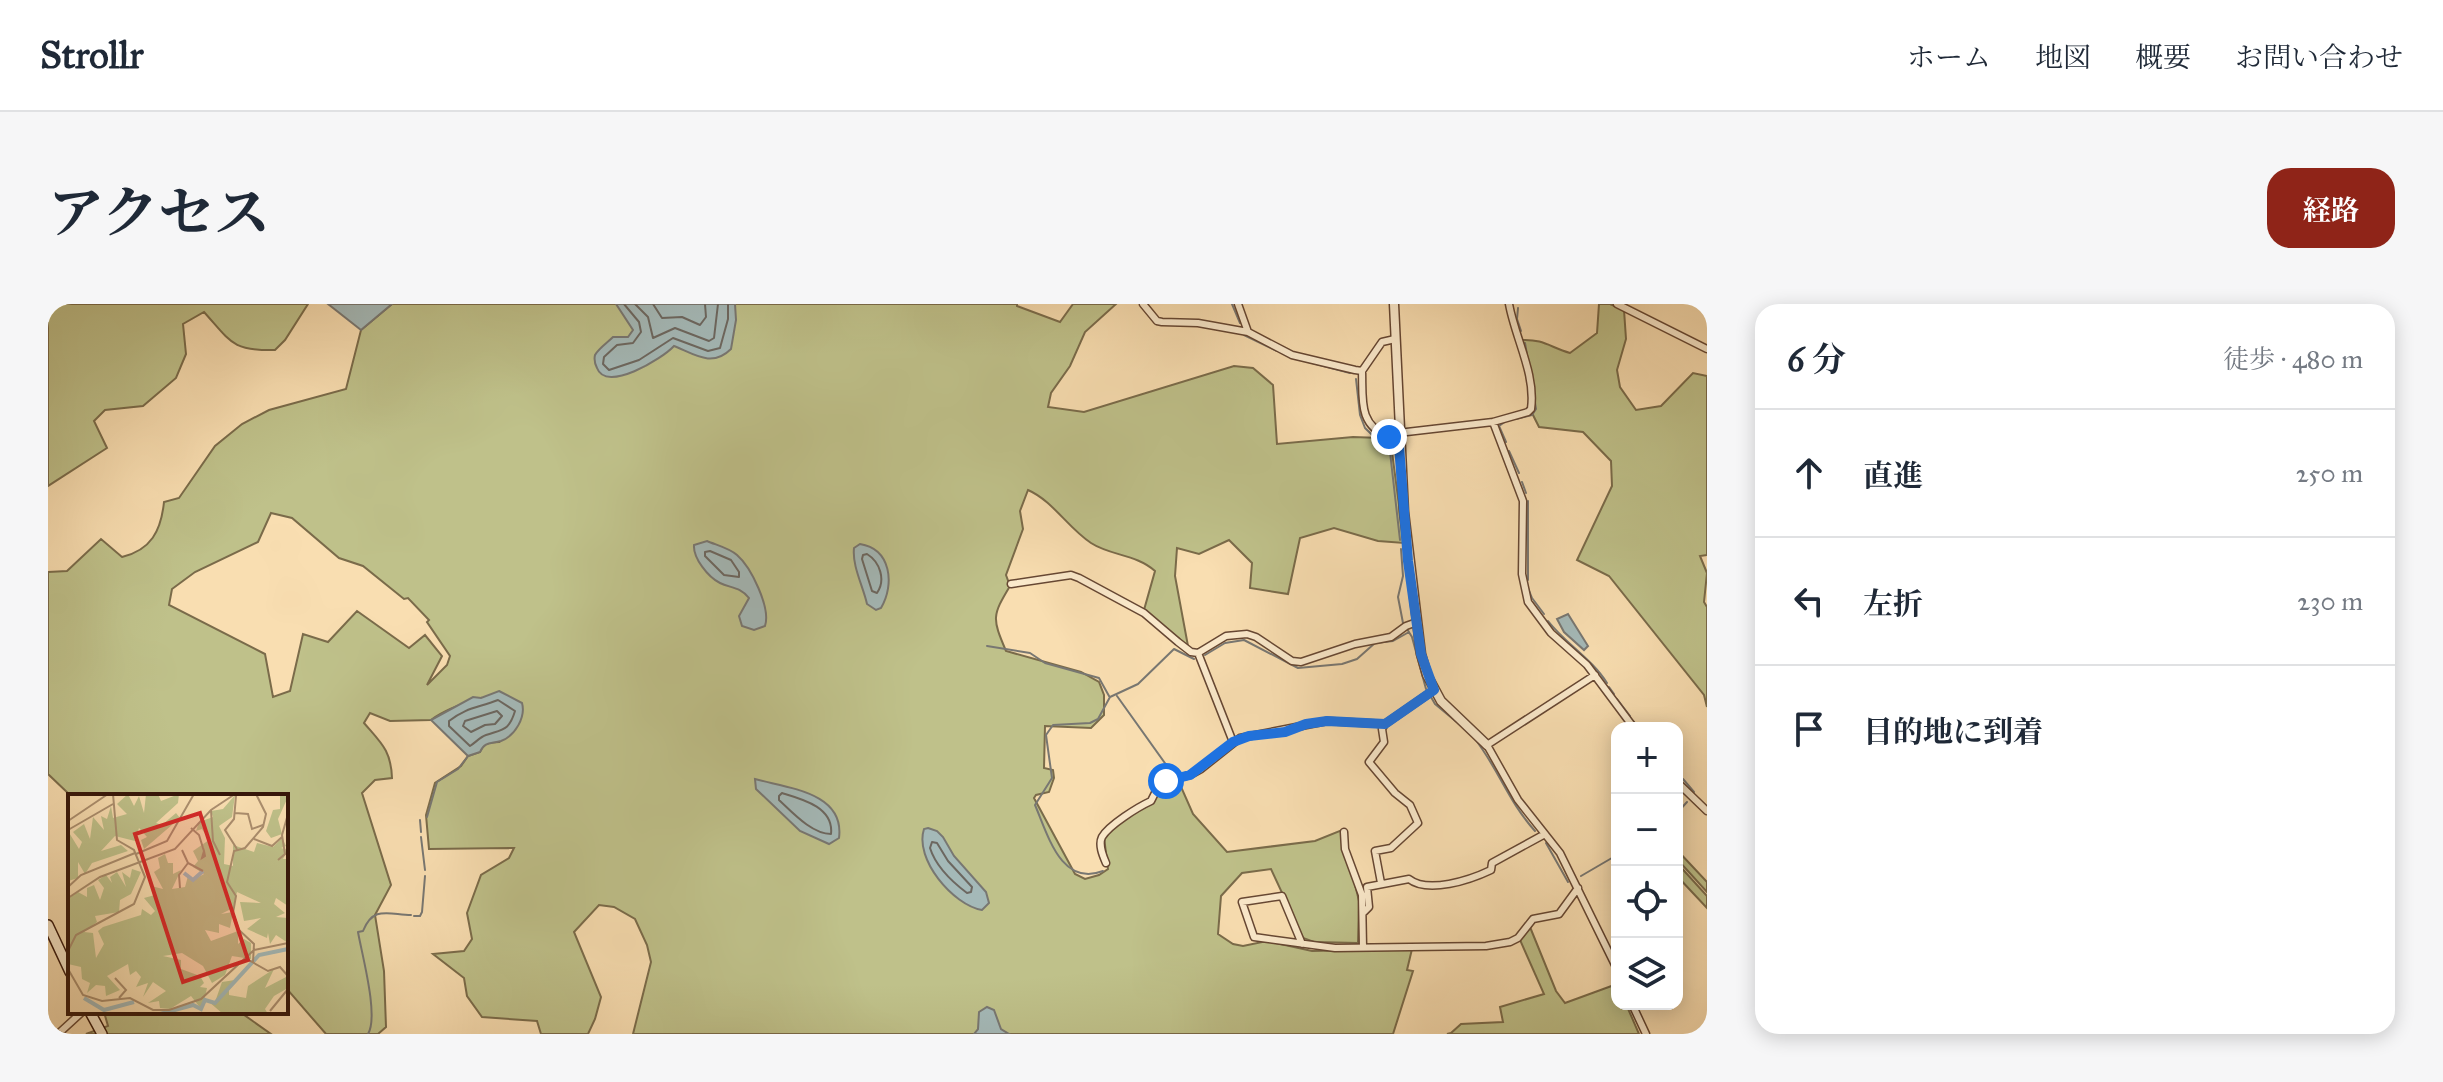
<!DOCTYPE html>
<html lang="ja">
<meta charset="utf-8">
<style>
:root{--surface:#fff;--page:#f6f6f7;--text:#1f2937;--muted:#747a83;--line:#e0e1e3;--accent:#8f2418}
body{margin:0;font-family:"IM FELL Great Primer","Noto Serif JP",serif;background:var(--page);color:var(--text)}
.controls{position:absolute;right:24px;bottom:24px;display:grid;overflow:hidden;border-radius:16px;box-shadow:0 4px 20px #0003}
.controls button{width:72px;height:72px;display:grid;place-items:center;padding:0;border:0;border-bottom:2px solid var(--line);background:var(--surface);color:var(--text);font:40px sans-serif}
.stop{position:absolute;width:24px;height:24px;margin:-18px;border:6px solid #1a73e8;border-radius:50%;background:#fff}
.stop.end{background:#1a73e8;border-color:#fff;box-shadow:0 2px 8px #0008}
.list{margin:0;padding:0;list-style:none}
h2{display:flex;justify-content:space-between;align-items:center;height:104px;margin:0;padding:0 32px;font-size:34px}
h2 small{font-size:26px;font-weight:400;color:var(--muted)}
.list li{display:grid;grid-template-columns:52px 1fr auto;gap:24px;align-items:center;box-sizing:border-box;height:128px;padding:0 32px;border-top:2px solid var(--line)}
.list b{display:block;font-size:30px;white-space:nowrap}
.list em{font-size:26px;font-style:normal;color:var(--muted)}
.icon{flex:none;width:44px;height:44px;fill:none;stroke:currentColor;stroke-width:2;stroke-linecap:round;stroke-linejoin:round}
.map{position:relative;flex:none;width:1659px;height:730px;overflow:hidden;border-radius:24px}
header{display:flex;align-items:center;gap:48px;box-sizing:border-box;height:112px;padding:0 40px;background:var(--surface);border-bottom:2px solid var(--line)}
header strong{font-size:38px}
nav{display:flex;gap:44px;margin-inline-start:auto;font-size:28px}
.intro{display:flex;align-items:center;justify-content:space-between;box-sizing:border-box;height:192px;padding:0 48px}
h1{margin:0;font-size:56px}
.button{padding:20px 36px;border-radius:24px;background:var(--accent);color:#fff;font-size:28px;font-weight:700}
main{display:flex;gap:48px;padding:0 48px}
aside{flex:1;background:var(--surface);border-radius:24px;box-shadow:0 4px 20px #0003}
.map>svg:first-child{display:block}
.green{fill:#bfc18a;stroke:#7a6b4a;stroke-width:2;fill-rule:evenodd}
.water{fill:#a4b9b8;stroke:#787772;stroke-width:2}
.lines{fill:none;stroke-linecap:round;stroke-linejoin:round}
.shore{stroke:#6c6760;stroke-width:2}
.stream{stroke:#787772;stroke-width:2}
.minor-casing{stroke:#664733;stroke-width:9}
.tertiary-casing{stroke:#664733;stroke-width:11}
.secondary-casing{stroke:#351509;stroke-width:12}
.minor{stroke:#fbeacc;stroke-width:6}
.tertiary{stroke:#fbeacc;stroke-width:8}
.secondary{stroke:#fbeacc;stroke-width:9}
.route{stroke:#1a73e8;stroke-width:10}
.inset-river{fill:none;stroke:#a4b9b8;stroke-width:4}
.inset-road{fill:none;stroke:#ab8e6e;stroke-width:2}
.view{fill:#d62828;fill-opacity:0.15;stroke:#d62828;stroke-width:4}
.inset-edge{fill:none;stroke:#351509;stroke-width:4}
</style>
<header>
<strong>Strollr</strong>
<nav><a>ホーム</a><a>地図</a><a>概要</a><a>お問い合わせ</a></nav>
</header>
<div class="intro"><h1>アクセス</h1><a class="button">経路</a></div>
<main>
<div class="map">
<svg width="1659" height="730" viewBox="0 0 1659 730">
<rect width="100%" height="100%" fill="#f9deb1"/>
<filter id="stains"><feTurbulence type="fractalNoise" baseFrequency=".0025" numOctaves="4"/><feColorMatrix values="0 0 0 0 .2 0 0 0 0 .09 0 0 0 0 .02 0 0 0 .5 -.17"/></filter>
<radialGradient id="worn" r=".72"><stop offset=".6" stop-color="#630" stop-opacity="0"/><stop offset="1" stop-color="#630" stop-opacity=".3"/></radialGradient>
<path class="green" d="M0 0H260L237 36 227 46C184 47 183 38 156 8L135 20 138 50 128 74 95 102 57 106 46 117 59 144 0 182Z
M344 0H969V2L1012 18 1025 0H1068L1037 28 1022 62 1003 89 1000 103 1036 108 1186 62 1205 64 1225 81 1229 140 1305 133 1333 134 1344 148 1356 239 1330 237 1286 224 1252 234 1240 290 1202 284 1204 259 1181 236 1151 250 1129 244 1127 272 1140 342 1096 306 1107 267C1088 250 1063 252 1043 239 1020 224 1005 197 980 186L972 207 975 225 958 271 962 282C944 312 944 314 958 347L1033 368 1051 378 1056 391V411L1043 424 997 422 996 464 1005 466 1006 474 1001 488 988 491 986 494 1027 570 1037 575 1051 571 1060 565 1056 533 1088 505 1101 501 1113 482 1130 476 1145 510 1179 548 1267 537 1294 526 1311 597 1310 639 1266 638 1255 634 1223 565 1194 569 1173 592 1170 630 1185 640 1195 642 1219 637 1264 647 1364 645 1359 666 1365 667 1345 730H585L603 658 599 641 587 615 566 603 551 601 526 628 553 693 547 715 540 730H493L489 717 434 713 419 692 416 674 385 650 416 647 424 635 419 609 433 571 461 554 466 544 381 545 378 511 387 479 413 462 420 452 432 448C435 439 442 438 451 438L433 394C416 399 396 406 383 416L342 417 322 409 316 419C333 439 343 446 344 474L327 476 314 489 343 581 327 611 336 667 338 723 330 730H278L238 684V492H23L0 470V268L19 267 53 235 74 253C103 246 113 227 116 198L131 194 167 142 194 120 221 106 298 85 313 26ZM223 209 244 214 291 254 315 262 356 295 360 294 381 316 379 318 402 352 399 361 379 381 394 352 377 331 361 344 309 307 280 338 255 330 242 387 225 393 217 350 121 301 124 285 147 268 210 238Z
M1551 0H1562L1576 6 1578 35 1569 66 1572 83 1588 106 1613 102 1645 69 1659 72V251L1652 252 1659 269 1656 298 1659 303V403L1656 391 1561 272 1529 256 1564 182 1563 157 1535 128 1491 123 1483 107 1486 105 1474 36C1495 35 1502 43 1522 49L1549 29Z
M1629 546 1659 578V588L1629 555Z
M1629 559 1659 592V604L1629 572Z
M1482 623 1508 687 1517 699 1569 680V700H1578L1591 730H1399L1403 729 1413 720 1455 718 1452 703 1496 690 1472 636Z
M56 708H192L223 730H38L60 722Z"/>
<path class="water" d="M280 0H344L313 26Z
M568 0H687L688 16 683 45C664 64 646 50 626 42 614 55 558 89 549 64 547 60 546 55 547 51 550 45 560 38 565 33H580L585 26Z
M659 237C668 241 681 244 689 251 703 263 723 304 717 322L706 326 694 322 691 312 701 294C693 283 682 284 672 279 660 273 645 254 646 241Z
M812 240C843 245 847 280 833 304L828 306 819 300C815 282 804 262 806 244Z
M1520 310 1540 342 1536 346 1516 328 1509 315Z
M451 387 474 399C478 413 467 432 453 437 443 440 437 437 432 448L420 452 383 416 425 393 433 394Z
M707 475C739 484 797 488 791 534L781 540 752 527 708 485Z
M880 524 889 527 895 533 906 552 938 588 941 599 934 606C905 601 866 555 876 525Z
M939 703 946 706 953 725 961 730H926L930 725 931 708Z"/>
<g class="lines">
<path class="shore" d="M576 0 591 18 593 28 585 39 569 41 556 53 555 60 561 66 591 56 625 34 660 47 672 44 680 15V0
M587 0 600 13 605 34 627 24 661 37 666 34 670 0
M605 0 614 14 634 13 652 21 658 13 657 0
M662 247 683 256 691 268V273L676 271 657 252V248Z
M819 250C832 258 838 276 829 289L824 287 814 255 815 251Z
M450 396 467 407C461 427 455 425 438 431 432 433 427 439 422 442L401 422V417C419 403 430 404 450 396Z
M449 407 454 412 447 420 437 421 423 428 415 422 417 417Z
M734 489C754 495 786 503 783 530 764 530 745 509 731 496V492Z
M884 538 889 539 900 557 924 583 923 588 919 589C903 577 888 563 882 544Z"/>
<path class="stream" d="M1184 0 1192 19
M1470 4 1469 15 1473 27
M1196 31 1229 47
M1253 56 1302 69
M1308 75 1312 111 1317 124 1342 148 1352 236
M1468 115 1484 111 1488 105 1477 39
M1458 138 1451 122 1458 117
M1461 147 1471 169
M1474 178 1478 189
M1353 245 1355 272 1350 293 1355 319
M1480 276V197
M1480 284 1484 294 1496 310
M1500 317C1518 340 1544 355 1559 379
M1359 325 1364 333 1378 385
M939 342 982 349 997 359 1051 374 1061 392
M1157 351 1177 339 1196 336 1250 364 1294 360 1309 355 1327 339 1345 337 1361 328
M1561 383 1566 390
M1069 392 1124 469
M1383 393 1387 400 1417 425
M1569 395 1582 412
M1585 417 1591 424
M1427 435C1451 466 1460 497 1487 527
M1629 469 1632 473
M1635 475 1646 488
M1629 509 1639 498
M379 513 389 478 410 465 420 452
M372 516 373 528
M373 533 377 566
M1498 539 1520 578
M1055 567C1013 583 1000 531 987 501L1004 474 998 431 1005 421 1042 419 1050 415 1062 393 1090 380 1126 345 1146 355
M1533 572 1569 551
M366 612H372L374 608 377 572
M320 730C331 712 314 651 310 628L315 627C325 602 339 610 363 611"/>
<g class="minor-casing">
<path id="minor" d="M1095 0 1109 17 1114 18 1150 19 1200 28
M1190 0 1200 28 1244 51 1307 66 1314 67 1334 38 1347 35
M1569 0 1659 45
M1314 67C1315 96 1310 121 1341 133L1350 129 1445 118 1480 108 1483 105C1488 70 1467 34 1461 0
M1445 118 1475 197 1474 270 1480 298 1503 329 1539 361 1586 424
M963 280 1023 271 1031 274 1096 309 1130 338 1143 348 1150 349 1185 438
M1150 349 1178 332 1199 330 1208 333 1244 357 1253 358 1307 340 1343 333 1358 322 1369 318
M1547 371 1439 441 1470 496 1512 549 1569 665
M1629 478 1659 507
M1296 528 1297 545 1314 591 1315 643
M1058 559C1055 552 1050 541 1054 533 1061 521 1090 503 1103 497L1110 483 1118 477 1142 471 1153 465 1192 434 1279 417 1337 420
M1333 579 1327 547 1343 544 1370 519 1362 501 1347 489 1321 458 1336 438 1334 425 1337 420 1386 386
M1315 609 1321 603 1319 583 1361 575C1380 590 1422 576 1443 566L1444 559 1497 530
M1254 640 1234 592 1194 598 1206 633 1287 644 1438 642 1462 638 1470 634 1485 615 1511 610 1530 584
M1584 700 1598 730
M10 730 34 708"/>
</g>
<g class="tertiary-casing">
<path id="tertiary" d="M1346 0 1356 208 1373 350 1379 371 1393 397 1439 441"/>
</g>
<g class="secondary-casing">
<path id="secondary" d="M0 621 22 668
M42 708 54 730"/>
</g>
<use href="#minor" class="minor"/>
<use href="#tertiary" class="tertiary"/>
<use href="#secondary" class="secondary"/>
</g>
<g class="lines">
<path class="route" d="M1118 477 1142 471 1185 438 1201 432 1237 428 1258 420 1279 417 1337 420 1386 386 1373 350 1360 257 1350 129 1341 133"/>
</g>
<g transform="translate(20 490)">
<rect width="220" height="220" fill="#f9deb1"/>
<path d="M60 0 66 12 71 2 76 19 78 0H90L93 7 111 0 110 9 88 29 94 31 108 19 112 24 76 55 73 46 79 43 71 34 67 47 47 42 33 57 53 51 60 57 24 69 17 80 10 68V84L0 87V37L11 55 14 48 5 38 16 30 22 45 25 23 36 36 33 22 39 25 43 12 45 24 59 20 49 10ZM212 0 220 3 210 25 214 40 203 44 198 37 205 16 212 15ZM167 1 164 23 151 32 157 44 156 70 165 72V51L186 58 189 49 205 53 214 44 218 52 213 54 220 56 215 65H220V112L208 104 206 110 217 119 208 123 220 124V149L208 141 202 150 200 139 199 144 179 135 193 124 176 127 172 108 193 109 169 98 165 114 153 120 165 118 162 134 151 130V139L137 136 143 147 170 137V150L176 145 183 149V165L164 162 157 181 144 189 135 172 114 159 95 162 113 166V175L132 182 136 189 132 193 139 194 134 216 123 202 102 215 92 214 91 207 80 209 98 197 85 188 75 203 80 189 68 193 73 183 68 177 62 181 60 170 39 182 52 196 38 202 37 192 28 191 19 199 22 189 14 185 13 173 0 170 1 104 10 98 19 103V94L26 91 32 106 36 94 30 86 38 81 44 89 42 83 49 78 58 93 54 78 62 84 64 75 73 78 63 100 52 106 51 118 27 122 29 128 16 138 25 139 28 164 36 150 30 137 35 133 73 121 74 115 83 121 87 117 76 104 87 101 83 92 95 95 86 78 92 74 90 64 97 60 100 69H105V80L113 76 104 95 117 93 120 82 125 86 136 80 125 73 130 67 125 57 141 46 134 35 128 37 131 28 145 23 143 17 155 15ZM185 170 161 192V201L178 204 180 192 206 175 197 194 220 182V194L206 202 197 215 200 220H155L140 207 147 208 154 188 167 186Z" fill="#bfc18a"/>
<path class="inset-river" d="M116 79 125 86 135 77M16 204 36 216 66 208M92 220 125 211 133 215 137 206 147 209 191 161 220 155"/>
<path class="inset-road" d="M168 2 166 25 157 36 169 55M143 16 145 47 152 61M167 19 180 20 184 35 195 31M0 27 40 0M123 34 131 41 135 54 136 57 137 62 134 64 136 57M0 36 45 10M186 45 204 52 214 43M114 56 120 69 135 77M68 60 99 47 126 0M210 66 217 60 214 41 220 20M0 93 13 81 67 59M112 94 111 81 120 69M0 104 32 83 107 55 143 16 167 0M0 157 8 141 66 110 77 83 66 56 49 46 45 0M177 164 200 177 212 173 220 182M185 168 186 150 171 136 165 119 168 102 159 88 166 57 177 54 195 33 198 20 188 0M0 175 15 201 34 207 62 204 85 216H101L133 205 186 156 220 149M47 184 58 196 51 204M202 217 220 195"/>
<path class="view" d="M132 19 180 166 115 188 67 40Z"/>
<rect width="220" height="220" class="inset-edge"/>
</g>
<rect width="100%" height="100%" filter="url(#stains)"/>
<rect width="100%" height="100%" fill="url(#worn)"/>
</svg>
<div class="controls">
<button>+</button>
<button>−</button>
<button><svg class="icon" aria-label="locate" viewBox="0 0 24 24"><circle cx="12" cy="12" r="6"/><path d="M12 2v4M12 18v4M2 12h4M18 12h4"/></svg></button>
<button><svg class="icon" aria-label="layers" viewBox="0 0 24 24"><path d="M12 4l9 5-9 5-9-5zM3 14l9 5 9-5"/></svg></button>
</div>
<div class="stop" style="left:1118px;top:477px"></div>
<div class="stop end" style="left:1341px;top:133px"></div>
</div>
<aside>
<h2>6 分<small>徒歩 · 480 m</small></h2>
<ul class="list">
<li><svg class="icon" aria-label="ahead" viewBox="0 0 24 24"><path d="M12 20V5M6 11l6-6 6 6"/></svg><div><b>直進</b></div><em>250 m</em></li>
<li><svg class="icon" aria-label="left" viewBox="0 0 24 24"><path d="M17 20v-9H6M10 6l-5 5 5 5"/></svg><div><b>左折</b></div><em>230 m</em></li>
<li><svg class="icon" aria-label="arrive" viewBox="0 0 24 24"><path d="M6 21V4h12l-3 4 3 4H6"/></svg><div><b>目的地に到着</b></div></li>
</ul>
</aside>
</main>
